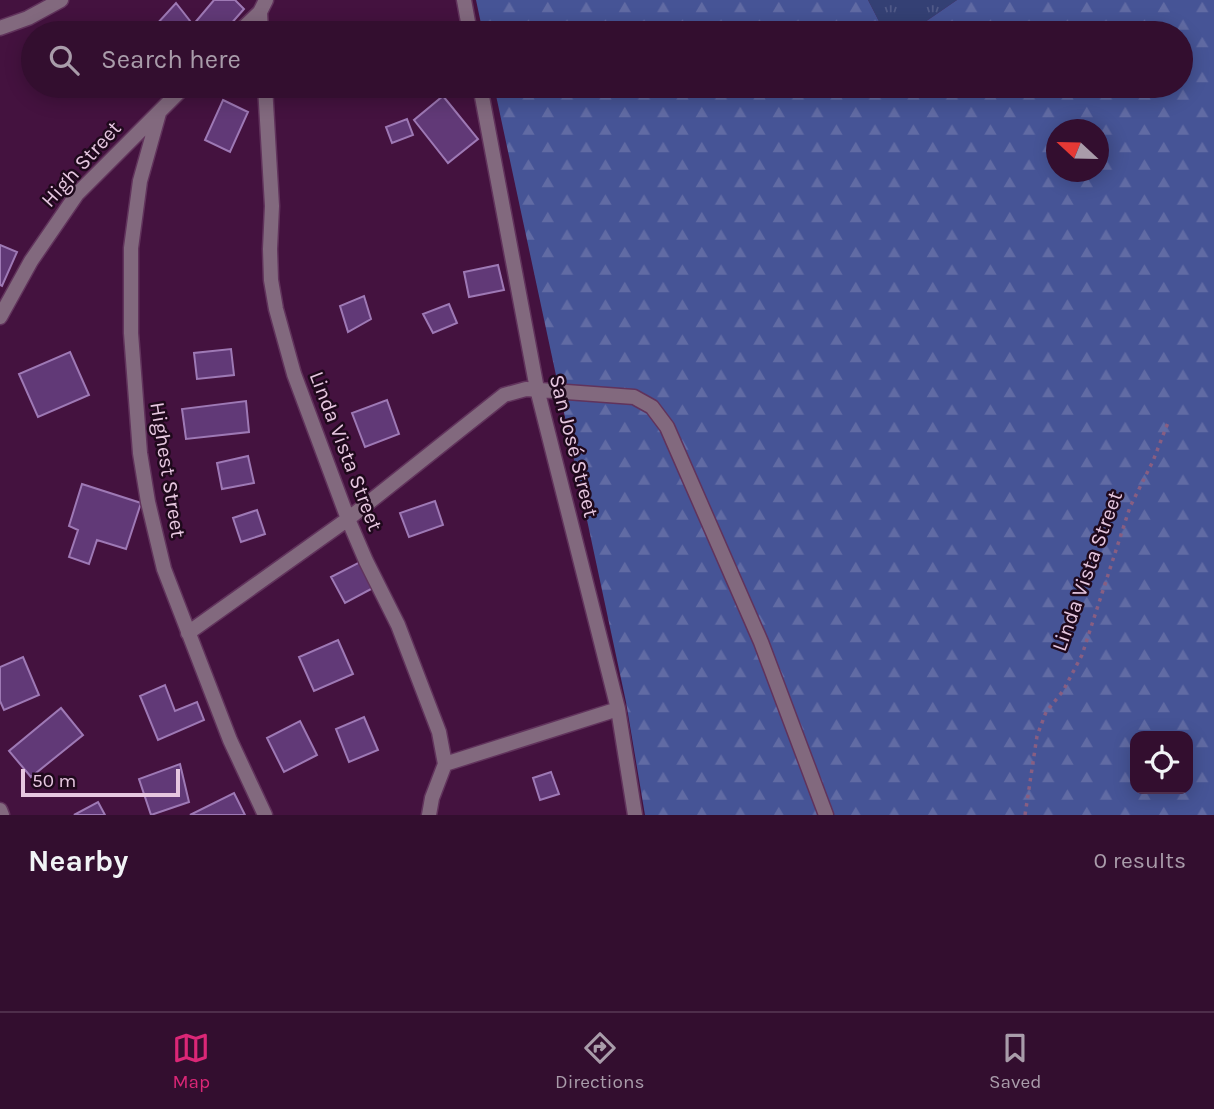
<!DOCTYPE html>
<meta charset="utf-8">
<style>
:root{--surface:#330e2f;--page:#3b1737;--text:#f1f3f6;--muted:#a99caa;--line:#4e2e4b;--accent:#db2777}
body{margin:0;font-family:Karla,sans-serif;background:var(--page);color:var(--text)}
.controls{position:absolute;right:21px;bottom:21px;display:grid;overflow:hidden;border-radius:14px;box-shadow:0 4px 18px #0003}
.controls button{width:63px;height:63px;display:grid;place-items:center;padding:0;border:0;border-bottom:2px solid var(--line);background:var(--surface);color:var(--text);font:35px sans-serif}
.compass{position:absolute;left:1046px;top:119px;width:63px;height:63px;border-radius:50%;background:var(--surface);box-shadow:0 4px 18px #0003;rotate:292deg}
.scale{position:absolute;left:21px;bottom:18px;width:159px;box-sizing:border-box;padding-left:7px;border:4px solid #e6c7e0;border-top:0;font-size:19px;line-height:24px;white-space:nowrap;color:#e6c7e0;-webkit-text-stroke:5px #1f091c;paint-order:stroke}
.list{margin:0;padding:0;list-style:none}
h2{display:flex;justify-content:space-between;align-items:center;height:91px;margin:0;padding:0 28px;font-size:30px}
h2 small{font-size:23px;font-weight:400;color:var(--muted)}
.icon{flex:none;width:38px;height:38px;fill:none;stroke:currentColor;stroke-width:2;stroke-linecap:round;stroke-linejoin:round}
.map{position:relative;flex:none;width:1214px;height:815px;overflow:hidden}
.search{position:absolute;background:var(--surface);box-shadow:0 4px 18px #0003;left:21px;right:21px;top:21px;height:77px;display:flex;align-items:center;gap:18px;box-sizing:border-box;padding:0 24px;border-radius:38px;color:var(--muted);font-size:26px}
.sheet{height:196px;background:var(--surface)}
nav{display:flex;justify-content:space-around;align-items:center;box-sizing:border-box;height:98px;border-top:2px solid var(--line);background:var(--surface);font-size:19px;color:var(--muted)}
nav a{display:grid;justify-items:center;gap:4px}
nav .on{color:var(--accent)}
.map>svg:first-child{display:block}
.grass{fill:url(#grass-tufts)}
.forest{fill:url(#forest-firs);fill-rule:evenodd}
.building{fill:#613977;stroke:#9e79b5;stroke-width:2}
.lines{fill:none;stroke-linecap:round;stroke-linejoin:round}
.minor-casing{stroke:#61335c;stroke-width:17}
.path{stroke:#885e82;stroke-width:3.5;stroke-dasharray:3.5 5;stroke-linecap:butt}
.minor{stroke:#82697e;stroke-width:14}
.labels{text-anchor:middle;stroke-width:5;stroke-linejoin:round;paint-order:stroke}
.street-label{font-size:21px;fill:#e6c7e0;stroke:#1f091c}
</style>
<div class="map">
<svg width="1214" height="815" viewBox="0 0 1214 815">
<defs>
<pattern id="grass-tufts" width="24" height="20" patternUnits="userSpaceOnUse" patternTransform="scale(1.75)"><rect width="24" height="20" fill="#344074"/><path d="M3 7l-1-3M5 7V3M7 7l1-3M15 17l-1-3M17 17v-4M19 17l1-3" fill="none" stroke="#515a88"/></pattern>
<pattern id="forest-firs" width="22" height="20" patternUnits="userSpaceOnUse" patternTransform="scale(1.75)"><rect width="22" height="20" fill="#465496"/><path d="M5 1l3.5 6h-7zM16 11l3.5 6h-7z" fill="#616ba4"/></pattern>
</defs>
<rect width="100%" height="100%" fill="#44123f"/>
<path class="grass" d="M868 0H957L909 33H885Z"/>
<path class="forest" d="M476 0H868L885 33H483Z
M957 0H1214V815H645L626 702 494 86H1181V33H909ZM1056 130H1098V172H1056ZM1135 736H1188V789H1135Z"/>
<path class="building" d="M214 0H235L244 9 223 33H202L193 25Z
M176 3 190 21 177 33H164L156 25Z
M443 96 478 139 448 163 414 120Z
M223 100 248 112 230 152 205 140Z
M407 119 413 135 392 143 386 127Z
M0 245 17 252 2 286 0 285Z
M498 265 504 290 469 297 464 272Z
M364 296 371 319 348 332 340 306Z
M449 304 457 323 433 333 423 314Z
M231 349 234 375 197 379 194 353Z
M70 352 89 395 38 417 19 374Z
M387 400 399 434 365 447 352 413Z
M246 401 249 432 186 439 182 409Z
M248 456 254 483 222 489 217 463Z
M82 484 141 503 126 549 97 540 89 564 69 557 78 530 69 526Z
M435 501 443 525 409 537 400 513Z
M257 510 265 534 241 542 233 518Z
M360 562 373 588 345 603 331 577Z
M338 640 353 674 314 691 299 657Z
M23 657 39 695 4 710 0 701V667Z
M165 685 175 711 197 702 204 720 158 740 140 696Z
M61 708 83 735 31 777 9 751Z
M364 717 378 750 349 762 336 729Z
M300 721 317 755 284 772 267 738Z
M180 764 189 802 151 815 139 779Z
M551 772 559 794 540 800 533 778Z
M234 793 245 815H190Z
M98 802 105 815H74Z"/>
<g class="lines">
<g class="minor-casing">
<path id="minor" d="M464 0 470 33
M260 12 261 33
M0 28 28 18 61 0
M238 33 260 12 266 0
M265 86 272 206 270 249 271 280 276 309 294 374 348 519 366 561 398 625 439 732 445 764 432 798 429 815
M480 86 537 389 618 709 635 815
M159 113 140 181 131 248V333L140 453 148 502 164 569 230 740 265 815
M0 317 31 261 77 194 185 86
M188 633 348 519 504 395 526 389 634 397 652 407 667 427 761 642 826 815
M445 764 618 709
M0 810 2 815"/>
</g>
<path class="path" d="M1025 815 1037 736 1046 712 1063 691 1082 655 1130 507 1153 461 1169 420"/>
<use href="#minor" class="minor"/>
</g>
<g class="labels">
<g class="street-label">
<text transform="translate(81 164) rotate(-48)" y="7">High Street</text>
<text transform="translate(574 446) rotate(76)" y="7">San José Street</text>
<text transform="translate(346 451) rotate(69)" y="7">Linda Vista Street</text>
<text transform="translate(168 470) rotate(81)" y="7">Highest Street</text>
<text transform="translate(1087 571) rotate(-70)" y="7">Linda Vista Street</text>
</g>
</g>
</svg>
<div class="controls">
<button><svg class="icon" aria-label="locate" viewBox="0 0 24 24"><circle cx="12" cy="12" r="6"/><path d="M12 2v4M12 18v4M2 12h4M18 12h4"/></svg></button>
</div>
<svg class="compass" viewBox="-18 -18 36 36"><path d="M0-13l5 13h-10z" fill="#e53935"/><path d="M0 13l5-13h-10z" fill="#a99caa"/></svg>
<div class="scale">50 m</div>
<div class="search"><svg class="icon" aria-label="search" viewBox="0 0 24 24"><circle cx="10" cy="10" r="6"/><path d="M15 15l6 6"/></svg>Search here</div>
</div>
<section class="sheet">
<h2>Nearby<small>0 results</small></h2>
<ul class="list">
</ul>
</section>
<nav>
<a class="on"><svg class="icon" aria-label="map" viewBox="0 0 24 24"><path d="M3 6l6-2 6 2 6-2v14l-6 2-6-2-6 2zM9 4v14M15 6v14"/></svg>Map</a>
<a><svg class="icon" aria-label="directions" viewBox="0 0 24 24"><path d="M12 3l9 9-9 9-9-9zM9 14v-3h6M13 9l2 2-2 2"/></svg>Directions</a>
<a><svg class="icon" aria-label="saved" viewBox="0 0 24 24"><path d="M7 4h10v16l-5-4-5 4z"/></svg>Saved</a>
</nav>
